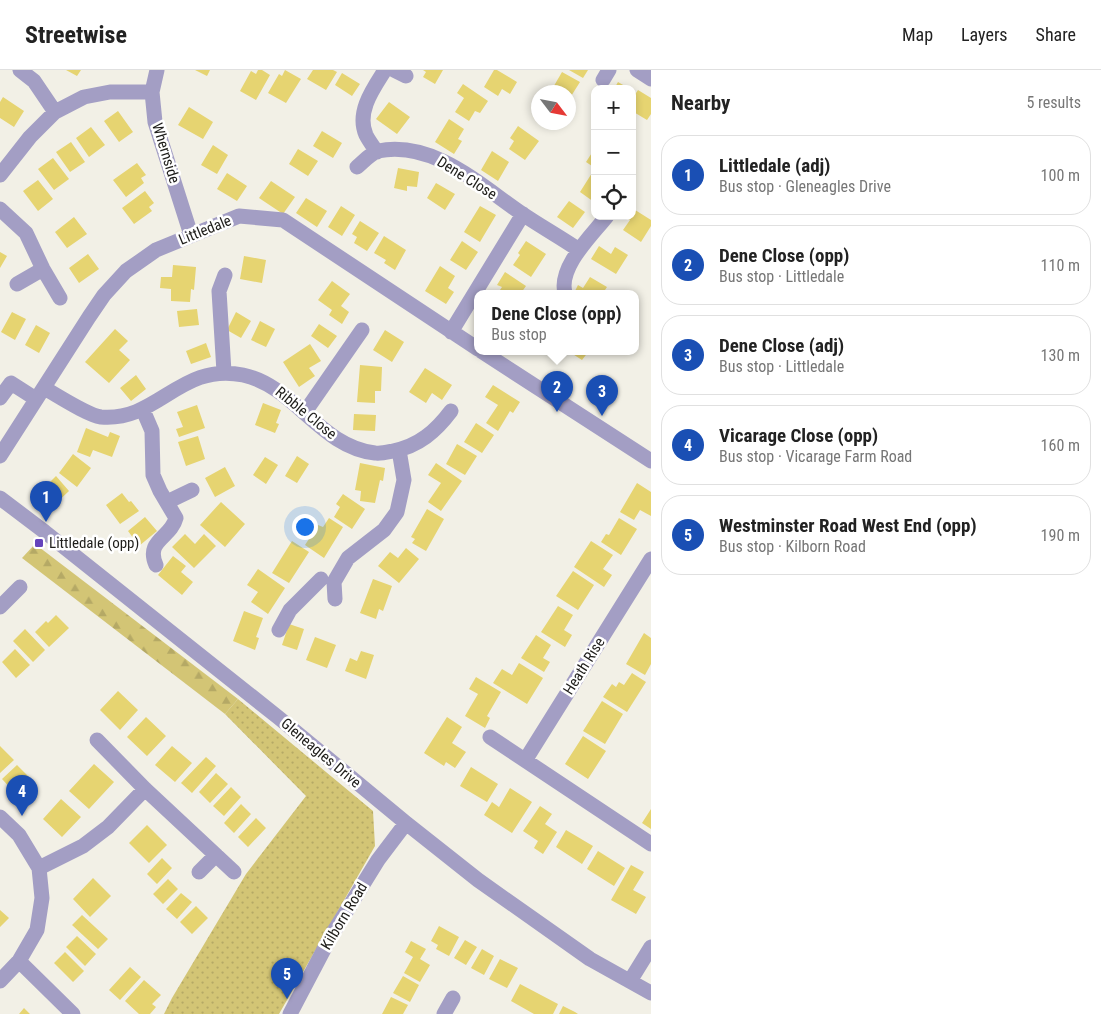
<!DOCTYPE html>
<meta charset="utf-8">
<style>
:root{--surface:#fff;--page:#f2f2f2;--text:#222;--muted:#767676;--line:#e0e0e0;--accent:#6543bc}
body{margin:0;font-family:"Roboto Condensed",sans-serif;background:var(--page);color:var(--text)}
.controls{position:absolute;right:15px;top:15px;display:grid;overflow:hidden;border-radius:10px;box-shadow:0 2px 8px #0003}
.controls button{width:45px;height:45px;display:grid;place-items:center;padding:0;border:0;border-bottom:1px solid var(--line);background:var(--surface);color:var(--text);font:25px sans-serif}
.compass{position:absolute;left:531px;top:15px;width:45px;height:45px;border-radius:50%;background:var(--surface);box-shadow:0 2px 8px #0003;rotate:122deg}
.you{position:absolute;left:304px;top:456px;width:18px;height:18px;margin:-12px;border:4px solid #fff;border-radius:50%;background:#1a73e8;box-shadow:0 0 0 8px #1a73e833}
.badge{display:grid;place-items:center;width:32px;height:32px;border-radius:50%;background:var(--accent);color:#fff;font-size:16px;font-weight:700}
.pin{position:absolute;translate:-50% -41px;filter:drop-shadow(0 1px 2px #0008)}
.pin::after{content:'';position:absolute;top:26px;width:18px;height:15px;background:inherit;clip-path:polygon(0 0,100% 0,50% 100%)}
.popup{position:absolute;left:474px;top:220px;width:165px;height:65px;box-sizing:border-box;display:grid;place-content:center;border-radius:10px;background:var(--surface);filter:drop-shadow(0 1px 4px #0005);font-size:16px;white-space:nowrap;color:var(--muted)}
.popup b{font-size:19px;color:var(--text)}
.popup::after{content:'';position:absolute;left:50%;top:100%;margin-left:-10px;border:10px solid transparent;border-top-color:var(--surface)}
.list{margin:0;padding:0;list-style:none}
h2{display:flex;justify-content:space-between;align-items:center;height:65px;margin:0;padding:0 20px;font-size:21px}
h2 small{font-size:16px;font-weight:400;color:var(--muted)}
.list li{display:grid;grid-template-columns:32px 1fr auto;gap:15px;align-items:center;box-sizing:border-box;height:80px;margin:0 10px 10px;padding:0 10px;border:1px solid var(--line);border-radius:20px}
.list b{display:block;font-size:19px;white-space:nowrap}
.list p{margin:0;font-size:16px;white-space:nowrap;color:var(--muted)}
.list em{font-size:16px;font-style:normal;color:var(--muted)}
.icon{flex:none;width:28px;height:28px;fill:none;stroke:currentColor;stroke-width:2;stroke-linecap:round;stroke-linejoin:round}
.map{position:relative;flex:none;width:651px;height:944px;overflow:hidden}
header{display:flex;align-items:center;gap:30px;box-sizing:border-box;height:70px;padding:0 25px;background:var(--surface);border-bottom:1px solid var(--line)}
header strong{font-size:24px}
nav{display:flex;gap:28px;margin-inline-start:auto;font-size:18px}
main{display:flex}
aside{flex:1;background:var(--surface)}
.map>svg:first-child{display:block}
.grass{fill:url(#grass-dots)}
.forest{fill:url(#forest-firs)}
.building{fill:#e6d471}
.lines{fill:none;stroke-linecap:round;stroke-linejoin:round}
.minor{stroke:#a39ec4;stroke-width:15}
.poi-dot{fill:#6543bc;stroke:#fff;stroke-width:2}
.labels{text-anchor:middle;stroke-width:5;stroke-linejoin:round;paint-order:stroke}
.street-label{font-size:15px;fill:#1e1d1a;stroke:#fff}
.poi-label{font-size:15px;fill:#1e1d1a;stroke:#fff;text-anchor:start}
</style>
<header>
<strong>Streetwise</strong>
<nav><a>Map</a><a>Layers</a><a>Share</a></nav>
</header>
<main>
<div class="map">
<svg width="651" height="944" viewBox="0 0 651 944">
<defs>
<pattern id="grass-dots" width="8" height="8" patternUnits="userSpaceOnUse" patternTransform="scale(1.25)"><rect width="8" height="8" fill="#d3c575"/><path d="M2 2h.1M6 6h.1" fill="none" stroke="#b5a965" stroke-width="1.8" stroke-linecap="round"/></pattern>
<pattern id="forest-firs" width="22" height="20" patternUnits="userSpaceOnUse" patternTransform="scale(1.25)"><rect width="22" height="20" fill="#d3c575"/><path d="M5 1l3.5 6h-7zM16 11l3.5 6h-7z" fill="#b5a965"/></pattern>
</defs>
<rect width="100%" height="100%" fill="#f2f0e6"/>
<path class="grass" d="M238 629 373 741 375 776 279 944H164L172 928 246 804 306 726 225 644Z"/>
<path class="forest" d="M35 474 238 629 225 644 22 488Z"/>
<path class="building" d="M66 0H81L77 6Z
M195 0H210L207 6Z
M258 0H262L270 5 256 30 240 21 251 1 256 4Z
M285 0 301 9 286 33 268 23 279 4 282 6Z
M313 0H333L337 2 326 20 307 9Z
M423 0H443L435 14 423 7 426 2Z
M494 0H497L517 12 510 24 502 19 498 26 484 17Z
M569 0H588L583 8Z
M562 2 580 12 568 31V22L551 21Z
M342 3 360 14 352 26 335 15Z
M618 12 630 19H614Z
M463 14 488 31 480 43 475 41 469 51 455 42 464 28 457 23Z
M638 20 651 28V44L647 50 632 41V29Z
M3 27 24 41 14 57 0 48V32Z
M389 32 410 47 397 64 376 49Z
M189 37 213 52 203 69 178 55Z
M538 38V50L533 47Z
M118 41 133 62 119 72 104 51Z
M449 49 464 59 458 69 462 71 454 84 435 72Z
M518 56 539 71 525 90 509 79 514 71 510 68Z
M91 57 105 75 89 87 76 68Z
M322 61 342 73 333 88 313 76Z
M71 72 85 92 70 102 56 82Z
M213 75 228 85 217 104 201 95Z
M595 78V98L586 92Z
M298 79 318 91 308 106 289 94Z
M492 81 509 92 498 111 481 100Z
M53 88 69 109 54 120 38 99Z
M137 93 146 105 141 108 144 113 126 127 113 110Z
M398 98 419 102 417 117 407 116V121L394 118Z
M227 103 247 116 237 131 217 119Z
M592 103 595 105 594 132 580 122Z
M38 110 53 129 38 141 23 121Z
M271 111 295 127 283 144 259 128Z
M436 113 455 124 445 140 427 128Z
M145 121 154 133 149 137 152 141 134 154 122 138Z
M306 128 327 141 317 157 296 143Z
M569 131 585 142 573 158 557 147Z
M341 136 355 145 342 166 328 157Z
M480 136 496 145 480 172 464 162Z
M632 138 651 150V156L641 172 623 160 630 150 626 148V146H632Z
M74 147 87 164 67 178 55 162Z
M360 151 379 163 367 181 354 173 357 167 352 164Z
M384 166 406 180 395 200 384 193 386 190 374 183Z
M462 171 478 182 466 200 450 190Z
M526 171 546 184 531 207 513 195 520 185 518 183Z
M599 176 611 184 615 177 628 185 616 204 591 189Z
M0 182 7 186 0 198Z
M88 184 99 199 79 213 69 198Z
M244 186 266 190 262 213 240 209Z
M173 195 196 197 194 220 191 219 190 232 171 231V219L160 218 161 207H172Z
M440 196 455 206 448 218 454 222 446 234 425 221Z
M505 202 526 216 521 223H498L502 217 497 215Z
M590 207 607 217 603 223H574L578 215 583 218Z
M332 211 350 224 341 236 349 242 342 254 329 245 332 240 318 230Z
M197 239 199 255 179 257 177 241Z
M12 242 26 249 15 270 1 262Z
M236 242 251 251 241 268 227 260Z
M260 251 275 259 266 277 251 270Z
M319 254 337 266 328 278 311 266Z
M36 255 50 263 39 283 25 275Z
M115 259 128 271 119 280 130 290 109 313 85 292Z
M385 260 404 272 392 292 373 280Z
M206 273 211 287 191 294 186 281Z
M310 274 321 291 309 298 315 306 299 317 283 292Z
M568 281H589L582 290Z
M360 295 382 297 381 321H375V333L357 332Z
M425 298 452 315 442 330 432 323 426 333 409 322Z
M136 305 146 319 131 331 120 318Z
M493 315 520 332 513 343 510 341 498 361 486 353 498 335 485 327Z
M263 333 281 340 276 353 279 354 275 363 255 355Z
M197 335 205 358 179 367 176 359 183 357 177 342Z
M354 344 376 345 375 361 353 360Z
M476 353 494 365 482 383 464 372Z
M86 358 108 367 110 362 120 366 112 387 93 380 90 387 77 382Z
M198 366 205 389 186 396 178 372Z
M457 374 477 386 465 405 446 394Z
M73 384 91 398 77 417 59 403Z
M297 386 309 394 297 413 285 406Z
M265 387 278 395 266 414 253 405Z
M360 393 385 398 383 411 380 410 375 433 360 431 361 421 355 420Z
M436 393 462 411 441 441 428 432 441 413 428 405Z
M225 397 235 416 215 427 205 408Z
M56 406 69 421 52 437 39 423Z
M637 413 651 422V446L640 440 634 450 620 442Z
M122 423 129 432 131 431 139 441 120 454 106 435Z
M343 424 365 439 352 459 334 447 340 437 336 434Z
M221 432 245 454 225 477 200 455Z
M427 439 444 449 426 481 412 473 415 469 411 467Z
M145 447 157 461 139 476 128 461Z
M329 448 343 457 324 488 305 475 318 455 323 457Z
M619 448 637 459 621 485 601 472 606 464 609 465Z
M185 464 195 474 204 464 216 476 194 498 172 477Z
M292 471 309 482 289 513 272 503Z
M591 471 613 485 603 499 612 505 604 517 574 497Z
M406 478 419 489 399 513 378 496 390 482 398 488Z
M173 486 186 496 181 502 193 512 182 525 158 505Z
M258 499 285 518 268 544 251 532 258 522 247 515Z
M573 501 594 515 578 540 556 526Z
M373 509 392 516 383 541 379 539 376 549 360 543Z
M558 536 573 545 564 560 572 565 565 577 541 562Z
M244 541 263 548 256 567 259 568 255 580 233 571Z
M56 545 69 558 49 577 35 562 46 551 48 553Z
M289 554 304 559 297 580 282 575Z
M25 559 45 580 33 592 13 571Z
M644 563 651 568V594L645 605 626 594Z
M536 565 551 575 543 588 550 592 544 602 521 588Z
M315 567 336 575 327 598 306 590Z
M15 579 30 595 16 608 2 592Z
M361 581 374 585 366 609 345 601 350 588 357 591Z
M519 593 543 608 527 634 493 613 502 599 512 605Z
M632 603 646 612 627 642 603 627 612 614 616 617 619 612 624 615Z
M476 607 501 622 487 646 490 648 485 658 465 646 478 624 469 619Z
M118 621 138 640 120 660 100 640Z
M602 631 623 644 605 674 583 661Z
M146 647 166 666 147 686 127 667Z
M447 647 462 657 452 673 466 682 455 698 446 692 444 696 424 683Z
M583 666 606 681 588 709 565 694Z
M0 676 14 690 0 703Z
M172 676 192 693 175 712 155 695Z
M206 687 216 696 192 723 181 713Z
M94 694 114 712 89 739 69 721Z
M17 695 29 707 14 722 2 709Z
M471 697 498 714 487 732 460 716Z
M216 703 228 714 210 733 199 722Z
M231 717 241 727 224 746 213 736Z
M510 718 532 732 512 763 484 745 492 732 499 737Z
M61 729 81 747 62 767 43 749Z
M241 734 251 744 234 763 224 753Z
M540 736 552 744 545 754 557 762 543 784 534 778 538 771 523 761Z
M651 739V759L642 753Z
M256 748 266 758 248 777 238 767Z
M147 755 167 775 149 793 129 773Z
M566 760 593 776 582 794 556 777Z
M598 781 625 798 614 816 587 799Z
M162 788 172 798 157 814 147 804Z
M631 795 644 802 633 820 646 827 636 844 611 830Z
M93 808 111 826 90 847 73 829Z
M168 809 178 819 163 834 153 824Z
M181 823 192 832 177 849 166 839Z
M196 836 208 848 192 864 180 852Z
M0 840 9 848 0 857Z
M82 845 108 869 98 879 72 855Z
M439 856 459 867 449 886 436 879 438 875 431 871Z
M77 866 96 884 85 896 66 877Z
M465 870 477 877 466 895 454 888Z
M411 871 426 879 420 889 430 895 420 912 404 903 413 887 405 882Z
M482 879 494 886 484 905 471 898Z
M65 882 84 901 73 912 54 893Z
M500 889 518 898 507 918 489 909Z
M130 897 141 907 120 930 109 920Z
M403 906 419 915 410 932 393 923Z
M144 910 161 925 152 934 156 937 150 944H139L125 931Z
M520 914 558 934 553 944H534L511 931Z
M391 927 408 935 403 944H382Z
M563 936 575 942 578 944H559Z
M24 938 30 944H19Z"/>
<g class="lines">
<path class="minor" d="M20 0 34 11 55 42
M157 0 152 22 155 52 191 165
M394 0 406 6
M637 0 651 9
M603 10 609 0
M377 82C373 76 369 71 366 65 356 42 373 19 385 0
M357 97C363 92 371 83 378 81 433 70 480 115 521 143 540 156 560 167 579 180
M0 105 30 67 55 42 84 27 110 22H152
M0 139 26 163 43 199 60 228
M17 214 43 199
M565 223C558 197 592 165 607 146
M451 262 523 144
M481 281 651 391
M224 302 219 221 225 205
M44 318C57 325 87 345 101 347 158 352 180 292 243 305 295 316 320 377 375 383 380 384 388 382 393 381 419 376 436 361 451 341
M0 328 11 313 36 329
M143 340 152 361 153 405 160 421 176 448C171 468 145 470 156 495
M305 342 362 260
M0 386 89 247 104 225 126 201 156 180 239 146 283 150 478 279
M0 428 45 462 279 648 406 753 478 810 590 889 651 923
M167 432 192 420
M335 529 334 512 348 488 384 460 397 442 404 410 399 380
M0 537 20 517
M279 560 290 540 321 509
M490 667 651 774
M97 670 145 719 234 802
M526 689 651 489
M0 747 19 765 39 798 42 828 37 860 19 891 0 911
M39 798 83 776 108 757 145 719
M199 802 216 785
M19 891 73 944
M630 911 651 877
M290 944 331 866 378 790 406 753
M444 944 453 928"/>
</g>
<rect class="poi-dot" x="34" y="468" width="10" height="10" rx="2.5"/>
<g class="labels">
<g class="street-label">
<text transform="translate(166 83) rotate(73)" y="5">Whernside</text>
<text transform="translate(467 108) rotate(32)" y="5">Dene Close</text>
<text transform="translate(205 160) rotate(-22)" y="5">Littledale</text>
<text transform="translate(306 343) rotate(39)" y="5">Ribble Close</text>
<text transform="translate(584 596) rotate(-58)" y="5">Heath Rise</text>
<text transform="translate(321 683) rotate(40)" y="5">Gleneagles Drive</text>
<text transform="translate(344 846) rotate(-59)" y="5">Kilborn Road</text>
</g>
<g class="poi-label">
<text x="49" y="478">Littledale (opp)</text>
</g>
</g>
</svg>
<div class="controls">
<button>+</button>
<button>−</button>
<button><svg class="icon" aria-label="locate" viewBox="0 0 24 24"><circle cx="12" cy="12" r="6"/><path d="M12 2v4M12 18v4M2 12h4M18 12h4"/></svg></button>
</div>
<svg class="compass" viewBox="-18 -18 36 36"><path d="M0-13l5 13h-10z" fill="#e53935"/><path d="M0 13l5-13h-10z" fill="#767676"/></svg>
<div class="you"></div>
<div class="pin badge" style="left:46px;top:452px;background:#1a4fb4">1</div>
<div class="pin badge" style="left:557px;top:342px;background:#1a4fb4">2</div>
<div class="popup"><b>Dene Close (opp)</b>Bus stop</div>
<div class="pin badge" style="left:602px;top:346px;background:#1a4fb4">3</div>
<div class="pin badge" style="left:22px;top:746px;background:#1a4fb4">4</div>
<div class="pin badge" style="left:287px;top:929px;background:#1a4fb4">5</div>
</div>
<aside>
<h2>Nearby<small>5 results</small></h2>
<ul class="list">
<li><span class="badge" style="background:#1a4fb4">1</span><div><b>Littledale (adj)</b><p>Bus stop · Gleneagles Drive</p></div><em>100 m</em></li>
<li><span class="badge" style="background:#1a4fb4">2</span><div><b>Dene Close (opp)</b><p>Bus stop · Littledale</p></div><em>110 m</em></li>
<li><span class="badge" style="background:#1a4fb4">3</span><div><b>Dene Close (adj)</b><p>Bus stop · Littledale</p></div><em>130 m</em></li>
<li><span class="badge" style="background:#1a4fb4">4</span><div><b>Vicarage Close (opp)</b><p>Bus stop · Vicarage Farm Road</p></div><em>160 m</em></li>
<li><span class="badge" style="background:#1a4fb4">5</span><div><b>Westminster Road West End (opp)</b><p>Bus stop · Kilborn Road</p></div><em>190 m</em></li>
</ul>
</aside>
</main>
